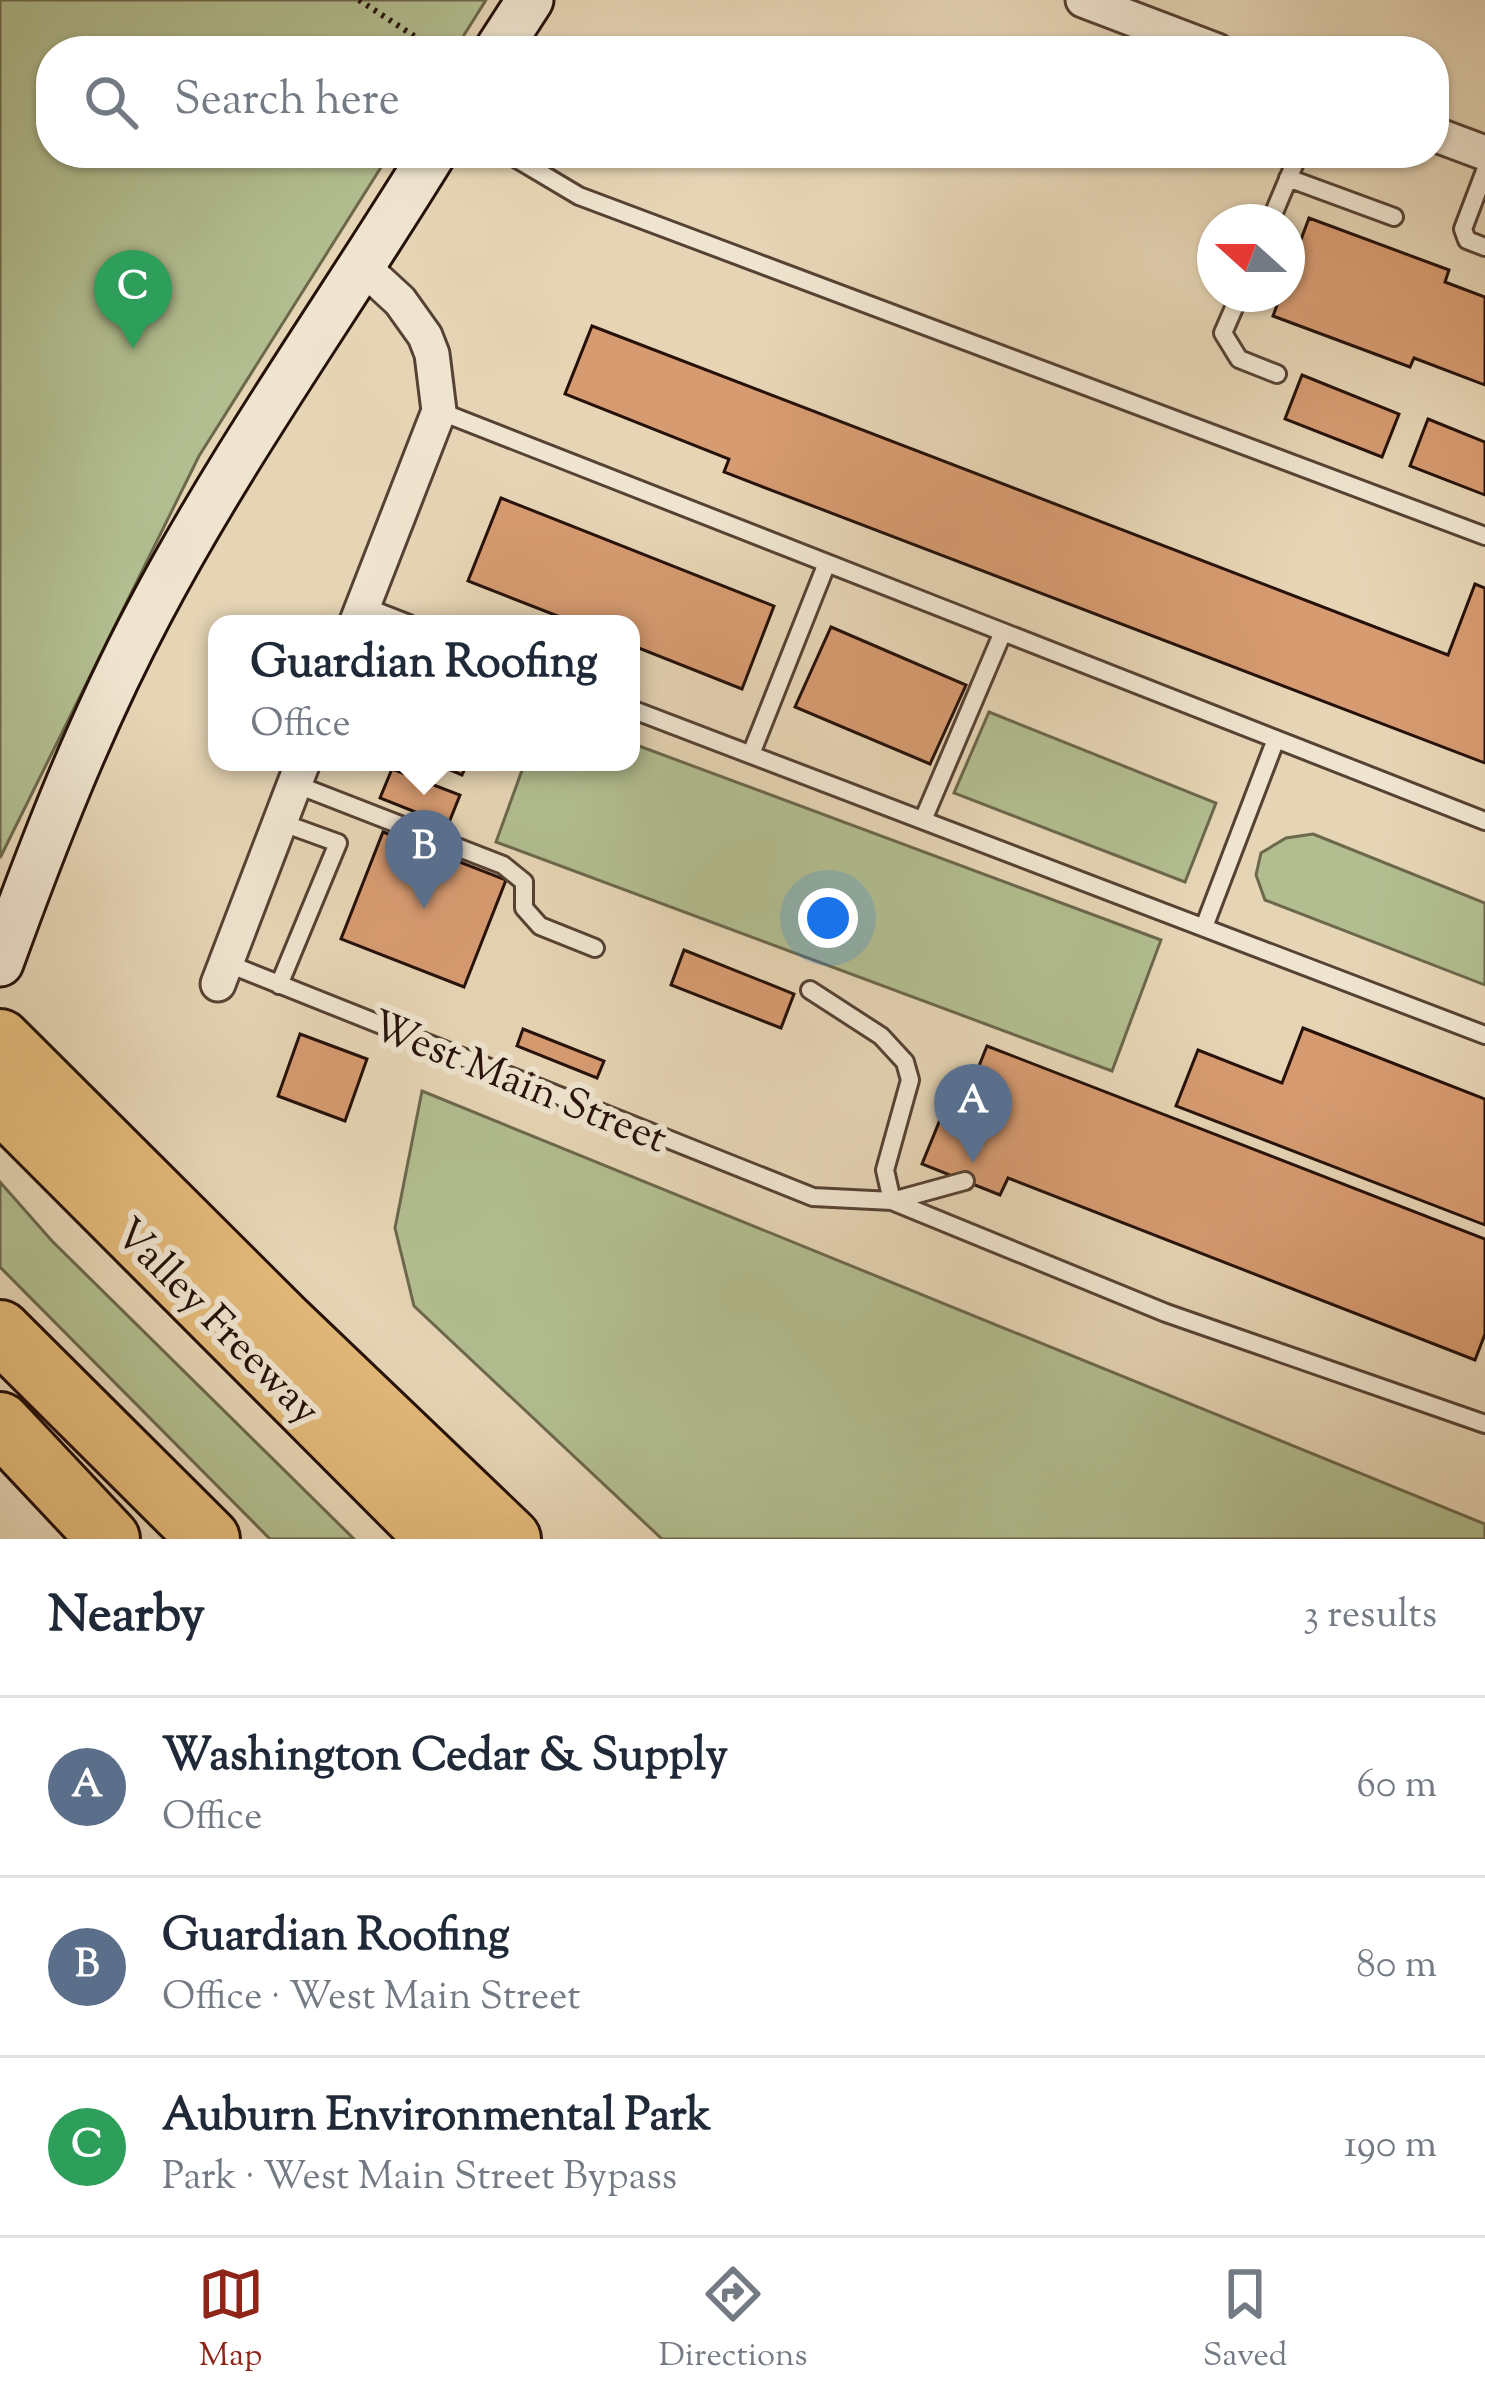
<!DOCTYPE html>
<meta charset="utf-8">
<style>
:root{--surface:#fff;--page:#f6f6f7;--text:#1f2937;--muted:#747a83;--line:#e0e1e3;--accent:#8f2418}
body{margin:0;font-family:"Sorts Mill Goudy",serif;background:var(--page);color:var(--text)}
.compass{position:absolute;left:1197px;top:204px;width:108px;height:108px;border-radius:50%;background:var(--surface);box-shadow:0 3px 9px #0004;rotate:291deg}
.you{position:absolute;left:828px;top:918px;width:42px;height:42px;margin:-30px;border:9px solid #fff;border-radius:50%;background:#1a73e8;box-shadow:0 0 0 18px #1a73e833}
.badge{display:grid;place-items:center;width:78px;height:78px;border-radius:50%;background:var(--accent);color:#fff;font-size:39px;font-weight:700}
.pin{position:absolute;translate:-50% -99px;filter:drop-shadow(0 3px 6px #0008)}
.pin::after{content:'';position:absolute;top:63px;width:42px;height:36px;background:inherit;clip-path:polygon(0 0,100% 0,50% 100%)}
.popup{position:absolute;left:208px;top:615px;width:432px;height:156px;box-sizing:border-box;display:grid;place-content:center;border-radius:24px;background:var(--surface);filter:drop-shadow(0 3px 9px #0005);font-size:39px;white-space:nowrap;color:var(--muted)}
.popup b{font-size:45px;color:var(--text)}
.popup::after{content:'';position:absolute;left:50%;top:100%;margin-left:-24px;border:24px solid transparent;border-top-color:var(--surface)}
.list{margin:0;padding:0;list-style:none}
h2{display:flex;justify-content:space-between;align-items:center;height:156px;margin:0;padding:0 48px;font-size:51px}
h2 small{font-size:39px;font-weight:400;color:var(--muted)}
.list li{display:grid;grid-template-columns:78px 1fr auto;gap:36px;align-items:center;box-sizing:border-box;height:180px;padding:0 48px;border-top:3px solid var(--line)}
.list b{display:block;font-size:45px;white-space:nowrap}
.list p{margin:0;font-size:39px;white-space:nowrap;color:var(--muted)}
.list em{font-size:39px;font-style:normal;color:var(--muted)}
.icon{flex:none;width:66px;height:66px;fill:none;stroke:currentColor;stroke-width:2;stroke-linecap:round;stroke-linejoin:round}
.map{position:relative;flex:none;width:1485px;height:1539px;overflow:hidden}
.search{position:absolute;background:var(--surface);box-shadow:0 3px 9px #0004;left:36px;right:36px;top:36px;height:132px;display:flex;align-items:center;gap:30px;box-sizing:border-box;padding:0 42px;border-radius:48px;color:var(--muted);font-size:45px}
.sheet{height:696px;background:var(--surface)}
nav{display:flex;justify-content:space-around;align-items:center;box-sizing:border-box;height:168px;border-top:3px solid var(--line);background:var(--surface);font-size:33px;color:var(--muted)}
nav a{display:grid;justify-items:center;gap:6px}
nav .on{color:var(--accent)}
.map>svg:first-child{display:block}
.green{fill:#b2be90;stroke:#6c684c;stroke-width:3}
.building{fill:#d79b71;stroke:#261109;stroke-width:3}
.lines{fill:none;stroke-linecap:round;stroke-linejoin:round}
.lane-casing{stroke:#564234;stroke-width:22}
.street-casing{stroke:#564234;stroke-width:39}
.secondary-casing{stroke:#261109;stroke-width:51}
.highway-casing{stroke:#261109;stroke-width:66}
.path{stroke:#261109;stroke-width:6;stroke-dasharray:3 6;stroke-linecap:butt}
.lane{stroke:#efe4cf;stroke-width:16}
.street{stroke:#efe4cf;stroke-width:33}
.secondary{stroke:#efe4cf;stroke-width:45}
.highway{stroke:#e3ba7a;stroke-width:60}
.labels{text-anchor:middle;stroke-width:12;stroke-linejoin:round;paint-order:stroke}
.street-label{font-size:42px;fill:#261109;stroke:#efe4cf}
</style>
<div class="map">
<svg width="1485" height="1539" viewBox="0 0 1485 1539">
<rect width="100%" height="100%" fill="#e6d5b5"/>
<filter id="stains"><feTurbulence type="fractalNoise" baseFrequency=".00167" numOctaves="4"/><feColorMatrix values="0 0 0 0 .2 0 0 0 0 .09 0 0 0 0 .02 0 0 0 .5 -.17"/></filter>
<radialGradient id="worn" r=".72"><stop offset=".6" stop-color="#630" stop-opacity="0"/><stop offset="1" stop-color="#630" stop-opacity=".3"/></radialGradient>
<path class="green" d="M0 0H486L454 51H51V153H390L199 456 0 858Z
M989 712 1216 803 1185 882 954 793Z
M631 743 1161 940 1112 1071 496 842 525 762H631Z
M1313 834 1485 903V985L1265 900 1256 875 1261 853 1286 838Z
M422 1091 1485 1524V1539H662L414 1306 395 1228Z
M0 1182 52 1241 354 1539H270L0 1267Z"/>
<path class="building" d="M1309 218 1449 270 1445 282 1485 297V385L1414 358 1410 367 1273 316 1281 294H1287V277Z
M592 326 1448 655 1475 584 1485 588V763L724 472 729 459 565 394Z
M1302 375 1399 414 1382 457 1285 419Z
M1428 419 1485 442V495L1410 466Z
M501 498 774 606 742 689 631 645V624H578L468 581Z
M831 627 966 685 930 764 795 707Z
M432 762H468L462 775Z
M392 769 460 795 448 825 380 798Z
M383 832 506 880 464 987 341 939Z
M684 950 794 994 781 1028 671 985Z
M1303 1028 1485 1099V1225L1176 1106 1198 1050 1282 1083Z
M523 1029 604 1061 597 1078 517 1046Z
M300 1034 367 1059 345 1121 278 1096Z
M987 1046 1485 1239V1334L1475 1360 1008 1178 1000 1195 922 1164 942 1115 957 1121Z"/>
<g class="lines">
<g class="lane-casing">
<path id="lane" d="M507 153 579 196 1485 536
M1485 171 1463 229 1467 240 1485 247
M1288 178 1394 217
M1270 222 1299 153
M1240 294 1223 333 1239 359 1277 374
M439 411 1485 821
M363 606 409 624
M631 709 1485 1035
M751 754 827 563
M295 784 503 865 524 882V908L540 926 595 948
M923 820 1003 632
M1204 927 1276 739
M226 963 813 1197 892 1201 965 1181
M279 985 338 843 280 822
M810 990 881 1036 905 1062 910 1080 885 1170 892 1201 1166 1313 1485 1424"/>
</g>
<g class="street-casing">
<path id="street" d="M1083 0 1217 51
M1434 134 1485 153
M356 624 439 411 432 354 425 336 400 301 363 267
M218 984 303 762"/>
</g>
<g class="secondary-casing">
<path id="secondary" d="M497 51 530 0
M0 963C44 842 90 724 150 611 234 452 339 306 433 153"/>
</g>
<g class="highway-casing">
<path id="highway" d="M0 1040 283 1322 510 1539
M0 1100 438 1539
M0 1331 209 1539
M0 1423 109 1539"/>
</g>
<path class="path" d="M359 0 437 51"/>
<use href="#lane" class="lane"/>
<use href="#street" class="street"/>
<use href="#secondary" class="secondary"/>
<use href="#highway" class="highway"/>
</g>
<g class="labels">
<g class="street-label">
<text transform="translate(520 1080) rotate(22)" y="15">West Main Street</text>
<text transform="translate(219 1320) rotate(45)" y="15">Valley Freeway</text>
</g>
</g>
<rect width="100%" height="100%" filter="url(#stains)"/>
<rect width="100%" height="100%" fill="url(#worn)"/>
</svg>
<svg class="compass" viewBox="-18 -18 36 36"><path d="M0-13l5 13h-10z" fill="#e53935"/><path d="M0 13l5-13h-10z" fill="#747a83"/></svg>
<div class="you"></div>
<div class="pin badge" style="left:973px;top:1163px;background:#5c6f8a">A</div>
<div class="pin badge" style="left:424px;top:909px;background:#5c6f8a">B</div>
<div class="popup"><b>Guardian Roofing</b>Office</div>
<div class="pin badge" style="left:133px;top:349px;background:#2e9e5b">C</div>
<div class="search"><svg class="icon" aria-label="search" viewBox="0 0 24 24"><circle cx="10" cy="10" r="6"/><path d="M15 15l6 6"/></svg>Search here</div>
</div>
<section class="sheet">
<h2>Nearby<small>3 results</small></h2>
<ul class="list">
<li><span class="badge" style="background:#5c6f8a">A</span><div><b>Washington Cedar &amp; Supply</b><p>Office</p></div><em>60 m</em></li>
<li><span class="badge" style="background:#5c6f8a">B</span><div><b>Guardian Roofing</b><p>Office · West Main Street</p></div><em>80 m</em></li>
<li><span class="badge" style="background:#2e9e5b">C</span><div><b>Auburn Environmental Park</b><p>Park · West Main Street Bypass</p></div><em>190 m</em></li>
</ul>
</section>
<nav>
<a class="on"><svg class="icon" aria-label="map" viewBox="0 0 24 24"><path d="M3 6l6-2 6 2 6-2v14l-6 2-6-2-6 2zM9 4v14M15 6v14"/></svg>Map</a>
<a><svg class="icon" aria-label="directions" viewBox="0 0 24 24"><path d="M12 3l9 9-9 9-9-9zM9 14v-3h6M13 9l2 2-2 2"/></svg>Directions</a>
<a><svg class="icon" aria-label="saved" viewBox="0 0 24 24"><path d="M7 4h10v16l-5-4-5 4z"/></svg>Saved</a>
</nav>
